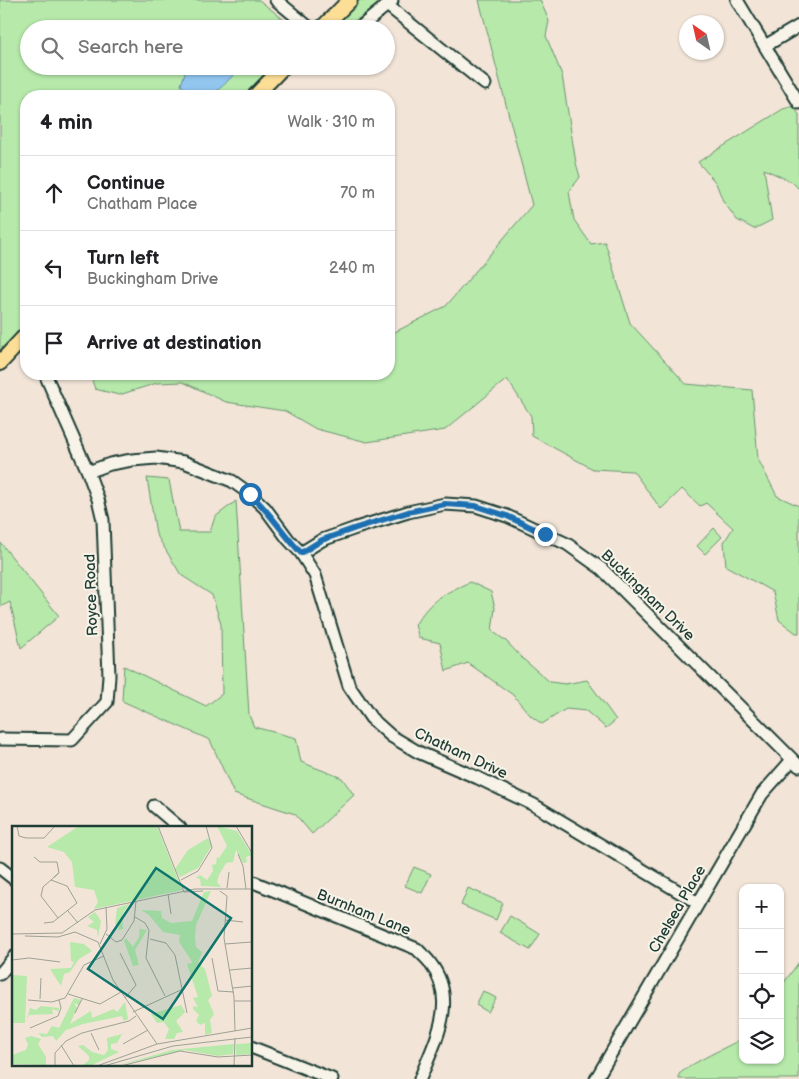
<!DOCTYPE html>
<meta charset="utf-8">
<style>
:root{--surface:#fff;--page:#f2f2f2;--text:#202124;--muted:#757577;--line:#e0e0e0}
body{margin:0;font-family:"Balsamiq Sans",sans-serif;background:var(--page);color:var(--text)}
.controls{position:absolute;right:15px;bottom:15px;display:grid;overflow:hidden;border-radius:10px;box-shadow:0 1px 4px #0004}
.controls button{width:45px;height:45px;display:grid;place-items:center;padding:0;border:0;border-bottom:1px solid var(--line);background:var(--surface);color:var(--text);font:25px sans-serif}
.compass{position:absolute;left:679px;top:15px;width:45px;height:45px;border-radius:50%;background:var(--surface);box-shadow:0 1px 4px #0004;rotate:326deg}
.stop{position:absolute;width:15px;height:15px;margin:-11px;border:4px solid #1f6fb2;border-radius:50%;background:#fff}
.stop.end{background:#1f6fb2;border-color:#fff;box-shadow:0 1px 5px #0008}
.list{margin:0;padding:0;list-style:none}
h2{display:flex;justify-content:space-between;align-items:center;height:65px;margin:0;padding:0 20px;font-size:21px}
h2 small{font-size:16px;font-weight:400;color:var(--muted)}
.list li{display:grid;grid-template-columns:32px 1fr auto;gap:15px;align-items:center;box-sizing:border-box;height:75px;padding:0 20px;border-top:1px solid var(--line)}
.list b{display:block;font-size:19px;white-space:nowrap}
.list p{margin:0;font-size:16px;white-space:nowrap;color:var(--muted)}
.list em{font-size:16px;font-style:normal;color:var(--muted)}
.icon{flex:none;width:28px;height:28px;fill:none;stroke:currentColor;stroke-width:2;stroke-linecap:round;stroke-linejoin:round}
.map{position:relative;flex:none;width:799px;height:1079px;overflow:hidden}
.search{position:absolute;background:var(--surface);box-shadow:0 1px 4px #0004;left:20px;top:20px;width:375px;height:55px;display:flex;align-items:center;gap:12px;box-sizing:border-box;padding:0 18px;border-radius:28px;color:var(--muted);font-size:19px}
.panel{position:absolute;background:var(--surface);box-shadow:0 1px 4px #0004;left:20px;top:90px;width:375px;height:290px;border-radius:20px}
.map>svg:first-child{display:block}
.green{fill:#b6e9aa;stroke:#6a936f}
.water{fill:#92c6ef;stroke:#648fa4}
.lines{fill:none;stroke-linecap:round;stroke-linejoin:round}
.minor-casing{stroke:#1f3d34;stroke-width:15}
.major-casing{stroke:#1f3d34;stroke-width:18}
.minor{stroke:#f7f3e8;stroke-width:11}
.major{stroke:#fcde96;stroke-width:14}
.route{stroke:#1f6fb2;stroke-width:6}
.labels{text-anchor:middle;stroke-width:4;stroke-linejoin:round;paint-order:stroke}
.street-label{font-size:15px;fill:#1f3d34;stroke:#f7f3e8}
.inset-road{fill:none;stroke:#9ea196;stroke-width:1}
.view{fill:#0f766e;fill-opacity:0.15;stroke:#0f766e;stroke-width:2.5}
.inset-edge{fill:none;stroke:#1f3d34;stroke-width:2.5}
</style>
<div class="map">
<svg width="799" height="1079" viewBox="0 0 799 1079">
<rect width="100%" height="100%" fill="#f2e4d7"/>
<filter id="ink" filterUnits="userSpaceOnUse"><feTurbulence type="fractalNoise" baseFrequency=".02" numOctaves="2"/><feDisplacementMap in="SourceGraphic" scale="10" xChannelSelector="R" yChannelSelector="G"/><feConvolveMatrix kernelMatrix="1 2 1 2 8 2 1 2 1" color-interpolation-filters="sRGB"/></filter>
<g filter="url(#ink)">
<path class="green" d="M0 0H259L283 19 286 25 291 29H29V66H274L245 96H26V325L0 352Z
M358 0H384L358 19 347 24 340 18Z
M479 0H540L549 21 546 36 562 75 576 163 580 177 569 192 574 220 591 244 605 242 630 323 686 384 752 390 758 459 777 496 799 506V633H796L779 620 773 592 726 566 724 542 733 528 706 503 700 506 682 489 661 509 633 471 593 469 532 436 531 416 507 379 445 430 367 442 316 429 285 411 226 402 183 382 157 383 119 395 95 389 90 375 92 374H389V335L446 306 532 205Z
M794 106 799 115V189L792 182 764 169 772 220 754 229 737 220 723 201 716 183 698 162 783 109Z
M147 478 169 480 179 532H210L215 517 236 501 249 715 254 727 296 738 301 762 342 778 354 795 312 834 295 814 234 794 210 740 122 701 124 666 206 706 222 694 221 624 212 595 181 575 156 534Z
M714 528 722 537 705 554 697 546Z
M0 542 59 616 21 648 10 602 0 607Z
M470 582 491 592 495 608 492 631 506 641 523 659 550 682 565 684 587 680 616 720 606 728 586 711 566 709 542 724 531 716 513 695 468 663 446 671 440 643 419 638 415 625C431 599 443 594 470 582Z
M414 867 431 874 422 893 405 886Z
M468 888 503 903 496 920 461 905Z
M510 916 540 934 530 950 500 933Z
M799 962V1079H679V1074C698 1059 722 1050 743 1038V1060H780V988Z
M483 991 496 998 488 1012 476 1005Z"/>
<path class="water" d="M187 66H243L212 96H191L181 85Z"/>
<g class="lines">
<g class="minor-casing">
<path id="minor" d="M276 0 311 29
M737 0 799 103
M387 5 485 84
M358 29 392 1
M765 46 799 26
M88 472 110 464 132 460 156 458 184 462 232 481 250 494 265 508 288 539 301 553 315 575 349 686 371 718 391 736 418 752 478 778 534 805 698 903
M301 553 322 540 356 528 408 512 445 504 476 506 507 516 567 544 602 569 799 766
M0 739 72 740 107 702 109 676 103 520 98 499 88 472 45 374
M154 806 180 828
M0 868 14 879
M251 881 417 949C421 954 427 958 430 963 459 1000 435 1041 420 1079
M0 974 14 957
M251 1047 332 1079
M596 1079 762 794 792 760"/>
</g>
<g class="major-casing">
<path id="major" d="M321 29 350 0
M255 96 284 66
M0 363 26 335"/>
</g>
<use href="#minor" class="minor"/>
<use href="#major" class="major"/>
</g>
</g>
<g class="lines" filter="url(#ink)">
<path class="route" d="M250 494C270 512 283 534 301 553L322 540 356 528 408 512 445 504 476 506 507 516 545 534"/>
</g>
<g class="labels">
<g class="street-label">
<text transform="translate(91 595) rotate(-92)" y="5">Royce Road</text>
<text transform="translate(648 595) rotate(44)" y="5">Buckingham Drive</text>
<text transform="translate(461 753) rotate(25)" y="5">Chatham Drive</text>
<text transform="translate(677 909) rotate(-60)" y="5">Chelsea Place</text>
<text transform="translate(364 912) rotate(22)" y="5">Burnham Lane</text>
</g>
</g>
<g transform="translate(12 826)">
<rect width="240" height="240" fill="#f2e4d7"/>
<path d="M67 0H145L170 64 82 83 86 76 82 64 63 61 60 36 52 26 35 21ZM205 0 225 5 240 29 234 31 235 36 231 37 224 24 221 36 214 37 207 49 205 56 209 61 189 60 188 53 184 52 188 49 195 54 201 45 200 39 204 38 205 31 207 32 215 20ZM196 12 200 19 186 42 168 51 163 43 176 24ZM199 65 184 99 183 112 184 121 190 126 186 137 193 143 200 170 196 174 202 188 198 194 200 207 193 209V197L188 199 184 195 187 189 181 183V180L186 181 181 172 186 171 175 138 180 137 179 134 167 116 168 109 151 106 137 89 129 84 149 85 150 92 159 97 180 95 192 66ZM117 78 110 89 111 103 106 104 107 99 103 98 105 82ZM83 86 89 95 86 111 85 104 75 100 82 96 76 91ZM128 96V103L135 104 123 124 127 139 121 140 112 115 114 112 121 121 127 111ZM58 116 72 118 80 125 67 133 58 146 52 148 49 160 38 143 59 142 62 136 59 135ZM0 149 15 150 13 197H0ZM62 172 69 174 67 179 62 177 65 182 58 198 79 185 80 192 102 183 105 186 113 176 116 193 112 195 110 190 71 198 54 204 44 215 41 210 30 211 26 207 35 208 40 200 47 202ZM169 179 173 186 164 195 171 206 165 207 162 213H153L157 203 152 196 145 197 139 188ZM29 180 47 182V185L40 183 41 188 17 189 15 193 18 182 24 184ZM110 208 105 217 99 218V223L107 226 78 240H70L77 234V230L66 220 71 219 80 226 92 229 96 224 95 212ZM19 210 29 213 26 218 34 231V239L0 238V229L14 224 16 218 13 212ZM240 217V228L224 229V218ZM222 218 221 228 206 230 173 224 104 240 160 224Z" fill="#b6e9aa"/>
<path class="inset-road" d="M5 0 7 10 14 12H32L43 0M146 0 172 66 191 65M224 0 240 27M226 28 231 40 234 63M22 31 28 36H45L47 47M42 51 47 47 31 61 29 70 46 92M169 54 186 45 200 22 194 0M215 62 217 46M208 65 215 70 212 112 222 171 223 205M156 68 159 88M56 85 66 97M123 91 133 97 137 104 134 132 153 170M213 94 231 96M32 97 41 96 65 77 55 60 39 54M0 108 50 107 83 84 183 63H240M94 108 104 116 110 114 122 95 124 75M13 110 46 111 63 106 86 116 101 154 145 218M138 113 154 117 163 129 175 187M88 118 95 103 94 81M213 118 240 116M108 127 124 159 113 172M200 132 206 165 222 166M0 134 17 132 48 136M218 144 240 142M221 162 240 160M56 168 88 178 109 166M28 173 29 152M16 174 40 176 53 172 72 139 92 130M222 175H240M121 186 171 163M63 187 70 173M18 202 46 190 49 182 47 174M79 207 87 224M111 218 136 204M49 219 62 240M43 240V227L54 215 70 207 117 195 124 190M85 240 145 218 240 202M92 240 161 220 240 211M109 240 168 225 206 231 240 229M222 240 223 212"/>
<path class="view" d="M144 42 219 92 151 193 76 143Z"/>
<rect width="240" height="240" class="inset-edge"/>
</g>
</svg>
<div class="controls">
<button>+</button>
<button>−</button>
<button><svg class="icon" aria-label="locate" viewBox="0 0 24 24"><circle cx="12" cy="12" r="6"/><path d="M12 2v4M12 18v4M2 12h4M18 12h4"/></svg></button>
<button><svg class="icon" aria-label="layers" viewBox="0 0 24 24"><path d="M12 4l9 5-9 5-9-5zM3 14l9 5 9-5"/></svg></button>
</div>
<svg class="compass" viewBox="-18 -18 36 36"><path d="M0-13l5 13h-10z" fill="#e53935"/><path d="M0 13l5-13h-10z" fill="#757577"/></svg>
<div class="stop" style="left:250px;top:494px"></div>
<div class="stop end" style="left:545px;top:534px"></div>
<div class="search"><svg class="icon" aria-label="search" viewBox="0 0 24 24"><circle cx="10" cy="10" r="6"/><path d="M15 15l6 6"/></svg>Search here</div>
<section class="panel">
<h2>4 min<small>Walk · 310 m</small></h2>
<ul class="list">
<li><svg class="icon" aria-label="ahead" viewBox="0 0 24 24"><path d="M12 20V5M6 11l6-6 6 6"/></svg><div><b>Continue</b><p>Chatham Place</p></div><em>70 m</em></li>
<li><svg class="icon" aria-label="left" viewBox="0 0 24 24"><path d="M17 20v-9H6M10 6l-5 5 5 5"/></svg><div><b>Turn left</b><p>Buckingham Drive</p></div><em>240 m</em></li>
<li><svg class="icon" aria-label="arrive" viewBox="0 0 24 24"><path d="M6 21V4h12l-3 4 3 4H6"/></svg><div><b>Arrive at destination</b></div></li>
</ul>
</section>
</div>
